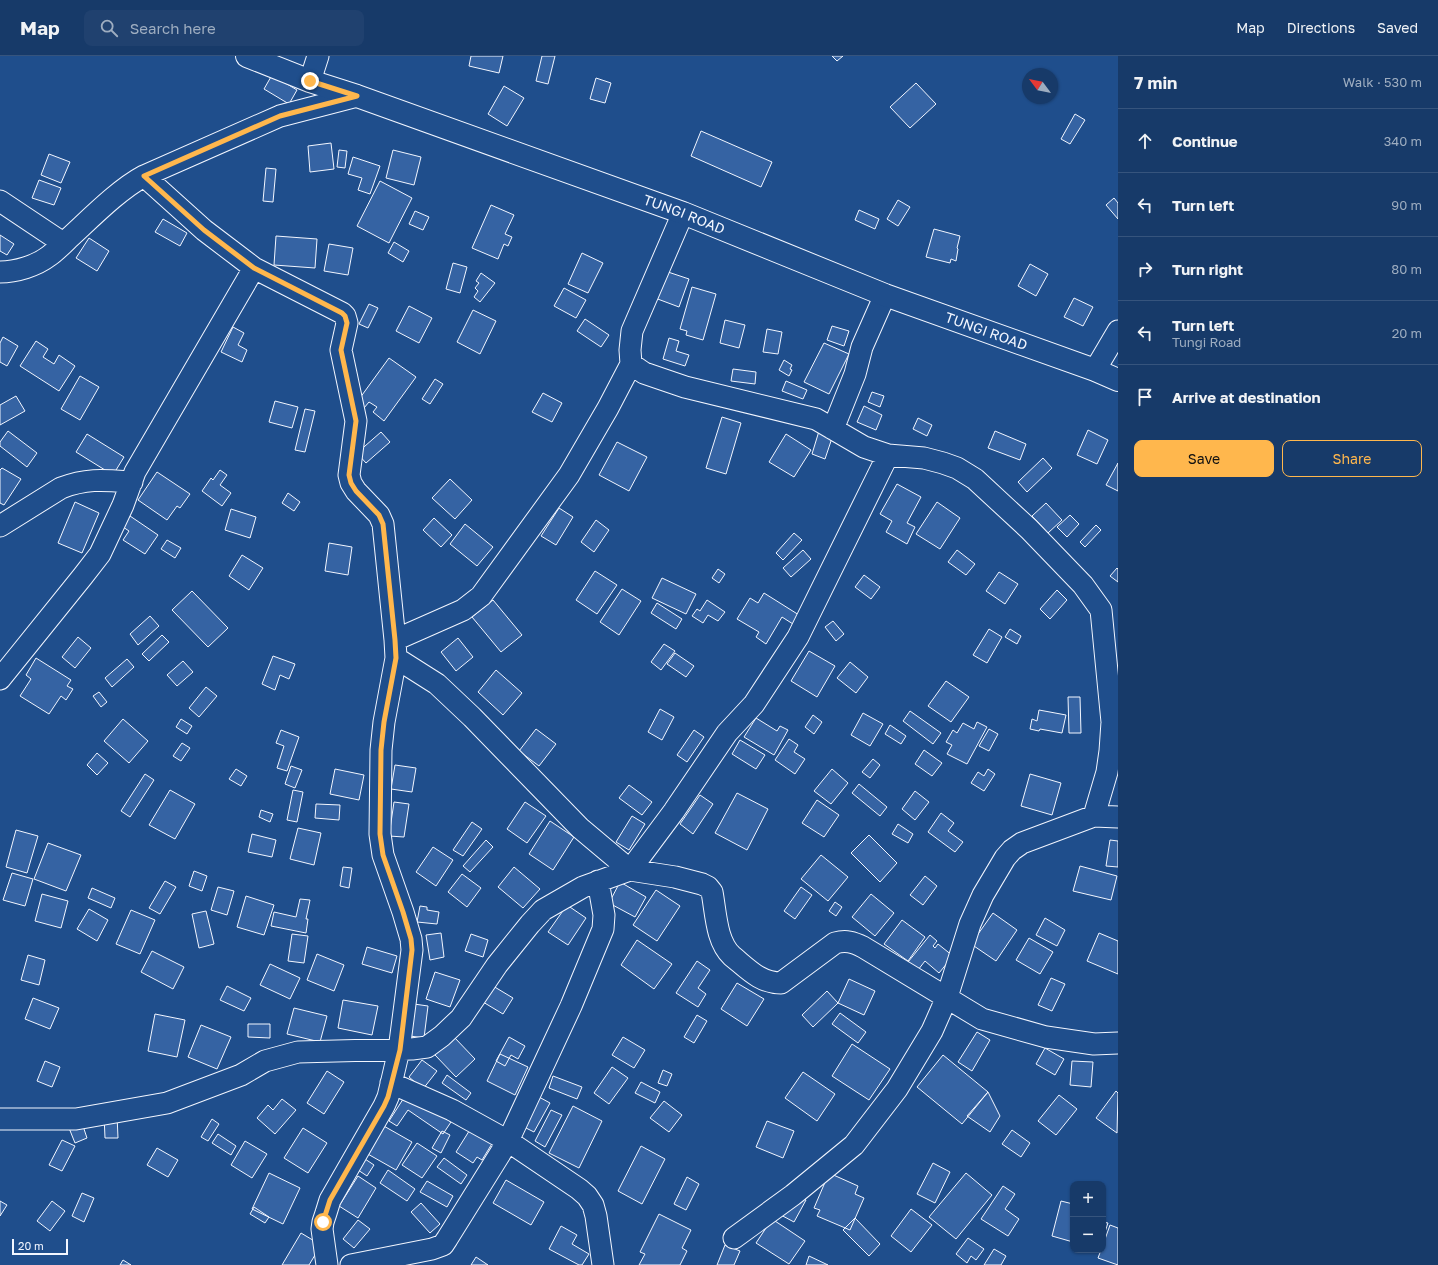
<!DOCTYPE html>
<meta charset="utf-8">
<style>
:root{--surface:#173a69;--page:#20416f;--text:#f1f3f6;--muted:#9eadc0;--line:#36547d;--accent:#ffb74d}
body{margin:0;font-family:"Golos Text",sans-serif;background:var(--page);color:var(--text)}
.controls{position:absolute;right:12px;bottom:12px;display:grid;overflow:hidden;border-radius:8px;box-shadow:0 1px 3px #0004}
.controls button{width:36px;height:36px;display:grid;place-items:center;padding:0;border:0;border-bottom:1px solid var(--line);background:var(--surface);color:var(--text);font:20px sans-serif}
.compass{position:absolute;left:1022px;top:12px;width:36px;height:36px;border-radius:50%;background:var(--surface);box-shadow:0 1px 3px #0004;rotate:302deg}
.scale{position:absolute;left:12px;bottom:10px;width:56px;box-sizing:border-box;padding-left:4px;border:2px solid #f2f6ff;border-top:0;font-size:11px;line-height:14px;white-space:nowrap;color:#f2f6ff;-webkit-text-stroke:3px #1f4e8c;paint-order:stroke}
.stop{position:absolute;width:12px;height:12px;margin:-9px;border:3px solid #ffb74d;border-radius:50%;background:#fff}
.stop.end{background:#ffb74d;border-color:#fff;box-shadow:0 1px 4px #0008}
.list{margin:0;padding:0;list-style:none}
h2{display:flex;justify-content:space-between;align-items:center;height:52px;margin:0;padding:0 16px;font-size:17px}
h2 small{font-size:13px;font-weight:400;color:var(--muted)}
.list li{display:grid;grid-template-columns:26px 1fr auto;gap:12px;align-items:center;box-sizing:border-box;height:64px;padding:0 16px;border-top:1px solid var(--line)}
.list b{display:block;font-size:15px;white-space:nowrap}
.list p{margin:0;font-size:13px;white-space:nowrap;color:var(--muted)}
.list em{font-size:13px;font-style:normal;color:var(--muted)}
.actions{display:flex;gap:8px;padding:12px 16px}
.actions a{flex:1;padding:9px 0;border:1px solid var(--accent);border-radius:8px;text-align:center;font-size:14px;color:var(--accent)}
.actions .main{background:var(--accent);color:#111}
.icon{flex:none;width:22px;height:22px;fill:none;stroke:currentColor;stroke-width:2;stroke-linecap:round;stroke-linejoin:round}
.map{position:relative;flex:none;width:1118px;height:1209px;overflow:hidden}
header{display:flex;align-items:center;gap:24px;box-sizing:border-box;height:56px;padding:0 20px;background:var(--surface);border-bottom:1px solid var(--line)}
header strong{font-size:19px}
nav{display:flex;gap:22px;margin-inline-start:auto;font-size:14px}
.search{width:280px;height:36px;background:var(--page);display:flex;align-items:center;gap:10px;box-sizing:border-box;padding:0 14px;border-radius:8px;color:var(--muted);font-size:15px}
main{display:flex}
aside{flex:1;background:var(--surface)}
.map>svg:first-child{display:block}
.building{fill:#3563a3;stroke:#f2f6ff}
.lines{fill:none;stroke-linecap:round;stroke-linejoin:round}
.minor-casing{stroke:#f2f6ff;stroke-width:23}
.major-casing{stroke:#f2f6ff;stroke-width:24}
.minor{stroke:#1f4e8c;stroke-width:21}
.major{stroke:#1f4e8c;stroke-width:22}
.route{stroke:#ffb74d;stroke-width:5}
.labels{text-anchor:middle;stroke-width:3;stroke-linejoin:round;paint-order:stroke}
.street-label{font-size:14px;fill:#f2f6ff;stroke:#1f4e8c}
</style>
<header>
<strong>Map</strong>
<div class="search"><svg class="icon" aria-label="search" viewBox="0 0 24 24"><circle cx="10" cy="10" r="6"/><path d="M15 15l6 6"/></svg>Search here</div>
<nav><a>Map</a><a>Directions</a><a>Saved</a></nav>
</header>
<main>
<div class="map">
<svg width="1118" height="1209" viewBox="0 0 1118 1209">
<rect width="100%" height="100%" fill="#1f4e8c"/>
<path class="building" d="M471 0H503L499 17 469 10Z
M542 0H555L548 28 536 25Z
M832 0H843L837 5Z
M272 19 297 34 289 48 264 33Z
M596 22 611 27 605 47 590 43Z
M916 27 936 48 910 72 890 51Z
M504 30 524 42 507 70 488 58Z
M1075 58 1085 64 1070 88 1061 83Z
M701 75 772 106 761 131 691 100Z
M331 87 334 113 310 116 308 90Z
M339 94 347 95 345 112 337 111Z
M393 94 421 101 414 129 386 122Z
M49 98 70 106 61 127 41 119Z
M353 101 380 110 370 138 358 134 362 122 348 118Z
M266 112 276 113 273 146 263 145Z
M39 124 61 132 54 149 32 142Z
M380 125 412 142 389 187 357 170Z
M1114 142 1118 147V163L1106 149Z
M898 144 910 151 898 170 887 163Z
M491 149 514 159 505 178 512 181 508 190 504 188 498 203 472 192Z
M859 154 879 163 875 173 855 164Z
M415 155 429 161 423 174 409 168Z
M163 163 187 177 180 190 155 176Z
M934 173 960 180 957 192 958 193 956 205 951 203 950 207 926 201Z
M0 179 14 188 7 199 0 195Z
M276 180 317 183 315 212 274 209Z
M89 182 109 195 97 215 76 202Z
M394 186 409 195 403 206 388 197Z
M329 188 353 192 348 219 324 215Z
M582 197 603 207 588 237 568 228Z
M453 207 467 211 460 237 446 233Z
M1030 208 1048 218 1036 240 1018 230Z
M665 215 689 223 679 251 655 242Z
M481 217 495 227 480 246 474 241 478 235 475 232 479 227 476 225Z
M692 231 716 238 703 284 686 279 687 275 680 273Z
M564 232 586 244 576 262 554 250Z
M1074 242 1093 251 1083 270 1064 261Z
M369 248 378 252 368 272 359 268Z
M409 250 432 262 419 287 396 275Z
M473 254 496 265 480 298 457 286Z
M585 263 609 279 601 291 577 275Z
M725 264 745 269 739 292 720 287Z
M832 270 849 275 844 290 827 284Z
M233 271 244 277 238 289 247 294 242 306 221 296Z
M767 273 782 276 778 298 763 296Z
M3 281 18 290 7 310 0 306V287Z
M669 282 679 285 676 295 689 299 685 310 663 303Z
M36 285 48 293 43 301 54 308 59 299 75 310 59 335 20 310Z
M824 287 849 298 829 338 804 326Z
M389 302 416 321 384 365 373 356 377 351 369 346 364 352 357 346Z
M784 304 792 309 790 313 792 314 789 320 779 314Z
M733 313 756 316 755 328 731 325Z
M80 320 99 331 80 364 61 353Z
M435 323 443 328 430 348 422 343Z
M786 325 807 334 803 343 782 335Z
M872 336 884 340 880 351 868 346Z
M543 337 562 347 552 366 532 356Z
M16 340 25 355 0 369V349Z
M275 345 298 351 292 372 269 366Z
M864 350 882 359 876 374 857 366Z
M305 353 315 355 305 396 295 394Z
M722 361 741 367 726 418 706 412Z
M918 362 932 369 927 380 913 373Z
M1088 374 1108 384 1097 408 1077 399Z
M8 375 37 397 27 411 0 390V386Z
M819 375 833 379 825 403 812 398Z
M995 375 1026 388 1020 404 988 392Z
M381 376 390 386 366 407 357 397Z
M87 378 124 401 113 419 76 396Z
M786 378 811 394 794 421 769 406Z
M617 386 647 401 629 435 599 419Z
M1043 402 1052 412 1027 436 1018 426Z
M1118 407V435L1106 429Z
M2 412 21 423 4 449 0 447V414Z
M220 414 227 419 220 429 231 437 222 450 202 435 211 422 213 424Z
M157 416 190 438 180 452 177 450 167 464 138 444Z
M450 423 472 444 455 463 432 442Z
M897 428 921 441 907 467 915 471 907 488 886 476 892 465 880 458Z
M288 437 300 446 294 455 282 447Z
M75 446 99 457 82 497 58 487Z
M937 446 960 462 940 493 916 478Z
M1046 447 1062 464 1048 477 1032 460Z
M559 452 573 461 556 489 541 480Z
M231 453 256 461 250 482 225 474Z
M1070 459 1079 468 1067 481 1057 471Z
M130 460 158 479 145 498 123 484 129 475 123 471Z
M434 462 452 479 441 491 423 474Z
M596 464 609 474 594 496 581 486Z
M465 468 493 491 477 510 450 488Z
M1096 469 1101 474 1085 491 1080 486Z
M794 477 802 484 783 504 776 497Z
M167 484 181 492 175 502 161 493Z
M329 487 352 491 348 519 325 515Z
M803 494 811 503 791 521 783 512Z
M957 494 975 508 966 519 948 506Z
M242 499 263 512 249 534 229 520Z
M1117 512 1118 513V526L1110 520Z
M718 513 725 518 719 527 712 522Z
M595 515 617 529 597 558 576 544Z
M999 516 1018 528 1005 548 986 535Z
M864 519 880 531 871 543 855 531Z
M662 522 696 538 686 558 652 542Z
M622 533 641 545 619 579 600 566Z
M1057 534 1067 544 1050 563 1040 553Z
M192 535 228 572 208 591 172 554Z
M764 537 799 559 793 568 782 561 766 588 756 581 759 576 737 563 750 542 758 547Z
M493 544 522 579 501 596 472 561Z
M707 544 725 556 718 565 708 559 703 567 692 560 697 553 700 555Z
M657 547 682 563 676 573 651 557Z
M150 560 159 570 138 589 130 578Z
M833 565 844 578 836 585 825 571Z
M989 573 1002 581 987 607 973 599Z
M1010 573 1021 580 1017 588 1005 581Z
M162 579 169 586 149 605 142 598Z
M78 581 91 592 75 612 62 601Z
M458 582 473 601 456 615 441 596Z
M664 588 675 595 661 614 651 606Z
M809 595 835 610 817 641 791 625Z
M675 597 694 610 686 621 667 608Z
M273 600 295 608 289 623 280 619 275 634 262 628Z
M36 602 71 624 67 630 73 633 66 644 61 640 49 658 20 640 31 623 26 619Z
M127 603 134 611 112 631 105 622Z
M183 605 193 616 177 630 167 619Z
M850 606 868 621 856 637 837 622Z
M496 614 522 637 503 659 478 636Z
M946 625 969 641 951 666 928 650Z
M206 631 217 640 199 661 189 652Z
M99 636 107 646 101 651 93 640Z
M1068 641H1080L1081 677H1069Z
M660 653 674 661 662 684 648 676Z
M1039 654 1066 659 1062 677 1040 673 1039 675 1030 673 1032 663 1037 665Z
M910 655 941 677 933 688 903 665Z
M863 657 883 668 870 690 851 679Z
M813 659 822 666 814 678 805 671Z
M756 662 777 675 780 670 788 674 774 699 744 681Z
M123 663 148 685 129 707 104 685Z
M181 663 192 670 187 678 176 671Z
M977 666 987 671 967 708 947 698 952 689 946 686 953 674 957 677 963 667 974 673Z
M890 669 906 680 901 688 885 678Z
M536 673 556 688 539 710 519 695Z
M989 673 998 678 989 695 979 690Z
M281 674 299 681 287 715 277 712 284 690 276 687Z
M694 674 704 681 687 706 677 699Z
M789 683 798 689 794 696 805 703 795 718 775 704Z
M740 684 765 699 756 713 732 698Z
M182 687 190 692 181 705 173 700Z
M924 694 942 707 932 720 915 708Z
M97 697 108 707 97 719 87 709Z
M873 703 880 709 870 722 862 716Z
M395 709 416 712 412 736 391 733Z
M291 710 302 714 295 732 285 728Z
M236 713 247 720 241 730 229 723Z
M335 713 364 719 359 744 330 738Z
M832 713 848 727 831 748 814 735Z
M988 713 995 718 984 735 971 727 978 716 984 720Z
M145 718 154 724 130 761 121 755Z
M1030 718 1061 727 1052 759 1021 750Z
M859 728 887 751 880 760 852 737Z
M629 729 652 746 642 759 619 742Z
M170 734 195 748 175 783 149 769Z
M293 734 303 736 297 766 287 764Z
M915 735 929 746 915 764 902 753Z
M737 737 768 753 747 794 715 777Z
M700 739 713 748 693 778 680 768Z
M817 744 839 759 824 781 802 767Z
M394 746 409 748 404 781 389 780Z
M525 746 546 760 527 787 507 773Z
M316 748 340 749 339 764 315 762Z
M261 754 273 758 270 766 259 761Z
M941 757 954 767 948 775 963 786 955 796 928 776Z
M632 760 645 768 629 794 616 786Z
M550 765 574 781 553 814 529 798Z
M472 766 482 773 463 800 453 794Z
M898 768 913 778 908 787 892 778Z
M298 772 321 777 314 809 290 803Z
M16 774 38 780 27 817 6 811Z
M252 778 276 784 272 801 248 796Z
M869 779 897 807 880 826 851 797Z
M486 784 493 791 470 816 463 810Z
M1110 784 1118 785V811L1106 810Z
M48 787 81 799 66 835 34 823Z
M433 791 453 804 436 830 416 816Z
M821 799 848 821 828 845 801 823Z
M1080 810 1117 820 1111 844 1073 835Z
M343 811 352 812 349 832 340 830Z
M514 811 540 833 523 852 498 831Z
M194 815 207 820 202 835 189 830Z
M12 817 33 823 25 850 3 844Z
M462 818 481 832 467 851 448 836Z
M925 820 937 830 923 849 910 839Z
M165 825 176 831 160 858 149 852Z
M620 826 646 841 635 861 609 847Z
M218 831 234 835 227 859 211 854Z
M801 831 812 839 795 863 784 855Z
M92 832 115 842 111 852 88 842Z
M656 834 680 850 657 885 633 869Z
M42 838 68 845 61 872 35 865Z
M871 838 894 857 875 880 852 861Z
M246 840 274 849 264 879 237 871Z
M300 843 310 844 306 863H308L306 877 271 870 274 856 296 861Z
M835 846 842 851 836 860 829 855Z
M567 849 586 862 568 889 548 876Z
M420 850 427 851V854L439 856 437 868 417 866Z
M89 853 108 864 97 885 77 873Z
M131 854 155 864 140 898 116 888Z
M206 855 214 888 199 892 192 858Z
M993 857 1017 874 996 905 971 888Z
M1045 862 1065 874 1057 890 1036 879Z
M902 864 925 881 908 905 884 888Z
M441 877 444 901 430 904 426 879Z
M1099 877 1118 885V918L1087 905Z
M292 878 308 880 304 907 288 905Z
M471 878 488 884 483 901 465 895Z
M930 879 937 885 933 890 935 892 938 888 953 900 939 917 925 905 918 914 908 906Z
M1029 882 1053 896 1040 918 1016 904Z
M637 884 672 908 654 933 621 909Z
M367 891 397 900 392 917 362 908Z
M152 895 184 911 173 933 141 916Z
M317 898 344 909 334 935 307 924Z
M28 899 45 904 39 929 21 924Z
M697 905 710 914 698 932 706 938 698 951 676 937Z
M270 908 300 922 290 943 260 929Z
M435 916 460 924 450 951 426 943Z
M1051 922 1065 928 1052 955 1038 949Z
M849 923 875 935 864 959 838 947Z
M737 927 764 943 747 970 721 953Z
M227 930 251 942 244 955 220 944Z
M493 930 513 942 503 958 483 946Z
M827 935 838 947 813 971 802 959Z
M33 942 59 952 50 973 25 963Z
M343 944 378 950 372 979 338 972Z
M414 948 428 950 424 982 410 980Z
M294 952 327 960 320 986 287 978Z
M840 957 866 976 858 987 832 968Z
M155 958 185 964 177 1001 148 995Z
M697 959 707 965 694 987 684 981Z
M248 968H270V982L248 981Z
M201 969 231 981 217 1013 188 1001Z
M977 976 990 984 972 1015 958 1006Z
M454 981 475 1003 456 1021 435 999Z
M509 981 525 990 518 1003 511 999 505 1010 496 1005Z
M623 981 645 994 634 1012 612 999Z
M852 988 890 1013 869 1044 832 1020Z
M1045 992 1064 1003 1055 1019 1036 1008Z
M500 998 528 1011 515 1039 487 1025Z
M943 999 988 1036 962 1068 917 1031Z
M422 1004 437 1015 423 1033 409 1021Z
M45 1005 60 1011 52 1031 37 1025Z
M1072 1005 1093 1006 1091 1031 1070 1029Z
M612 1011 628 1022 609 1048 594 1037Z
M663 1014 672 1018 667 1030 658 1027Z
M327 1015 344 1026 324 1058 307 1047Z
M803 1016 835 1038 817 1065 785 1042Z
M447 1019 471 1037 466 1044 442 1027Z
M553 1020 582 1031 577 1043 549 1032Z
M641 1026 660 1036 655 1047 635 1037Z
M1116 1035 1118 1037 1117 1077 1096 1062Z
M988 1036 1000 1060 990 1076 967 1060Z
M407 1037 451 1066 443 1078 408 1054 397 1070 389 1065Z
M1059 1039 1077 1053 1056 1079 1038 1065Z
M539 1041 550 1047 534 1076 524 1071Z
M282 1043 296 1054 275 1078 257 1062 268 1049 273 1054Z
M664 1045 682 1059 669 1076 650 1062Z
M573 1050 602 1065 579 1112 549 1097Z
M551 1054 562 1059 545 1091 535 1085Z
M104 1059H117L118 1082H105Z
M212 1063 219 1068 208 1085 201 1081Z
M767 1065 794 1075 783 1102 756 1091Z
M82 1067 87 1082 75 1087 69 1072Z
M382 1069 412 1086 396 1114 366 1097Z
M303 1072 327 1087 308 1117 284 1102Z
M471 1072 493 1086 482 1104 477 1101 473 1107 456 1096Z
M1012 1074 1030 1087 1021 1101 1002 1088Z
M442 1075 450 1079 441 1097 432 1092Z
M218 1078 236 1090 231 1099 212 1087Z
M62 1084 75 1090 62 1115 49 1109Z
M245 1085 267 1098 252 1122 231 1109Z
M417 1087 437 1100 422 1122 402 1109Z
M641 1090 665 1103 642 1148 618 1135Z
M157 1092 178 1104 168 1121 147 1109Z
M359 1099 374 1109 367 1120 352 1110Z
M444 1102 467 1119 461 1128 437 1111Z
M933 1107 950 1116 935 1147 917 1138Z
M388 1114 415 1133 407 1145 380 1127Z
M269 1117 300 1132 283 1168 252 1153Z
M829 1117 858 1130 855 1138 864 1142 850 1174 817 1160 820 1154 814 1152Z
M966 1117 992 1139 956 1183 929 1161Z
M358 1120 376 1132 358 1162 339 1150Z
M687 1121 699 1128 686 1154 674 1148Z
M506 1124 544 1146 531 1169 493 1147Z
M427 1125 453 1140 447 1151 420 1136Z
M1003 1130 1015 1138 1005 1153 1019 1163 1008 1180 981 1163Z
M791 1136 806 1144 794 1166 779 1158Z
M82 1137 94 1142 84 1166 72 1160Z
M0 1145 7 1149 0 1160Z
M52 1145 65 1155 50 1175 37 1165Z
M1061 1145 1073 1148 1071 1161 1073 1162V1186L1052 1180Z
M421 1147 440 1168 430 1177 411 1156Z
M254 1151 269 1161 265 1167 250 1158Z
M911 1153 932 1169 911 1196 891 1180Z
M659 1158 691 1174 682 1192 687 1195 680 1209H639L645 1198 640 1196Z
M855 1162 880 1188 869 1200 843 1174Z
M772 1163 805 1185 789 1208 756 1187Z
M358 1164 370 1173 354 1192 343 1183Z
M1103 1166 1108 1167 1103 1182Z
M1110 1169 1118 1172V1209L1098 1202 1101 1194H1103V1189Z
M561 1170 577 1179 572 1188 589 1198 582 1209H579L549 1193Z
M301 1177 321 1189 309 1209H282Z
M968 1182 984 1193 976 1204 971 1200 967 1207 956 1198Z
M725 1189 740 1195 734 1209H717Z
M994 1193 1006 1200 1001 1209H984Z
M809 1200 828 1209H806Z
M476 1201 488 1209H471Z
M123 1204 131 1209H120Z"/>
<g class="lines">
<g class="minor-casing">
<path id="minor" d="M310 25 318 0
M144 120 204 174 254 212 342 257 345 260 347 267 341 294 356 365 349 419 351 427 356 435 379 459 383 468 395 584 396 602 384 666 381 694 380 778 383 799 403 856 411 883 412 894 399 994 388 1041 384 1050 330 1144 326 1157 323 1166 322 1173 327 1209
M0 145 63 187
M683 157 632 275 630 294 631 308 644 317 685 331 816 363 864 391 888 399 924 402 943 407 957 412 975 423 1029 473 1083 529 1101 554 1112 666 1118 674
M0 216C16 216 36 210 49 200 56 195 62 189 68 183 90 163 118 134 144 120L280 60 357 40
M1095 314 1118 275
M833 373 855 318 862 291 885 239
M0 470 61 432C87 422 104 424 132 426
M395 584 463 554 481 540 569 419 608 352 631 308
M396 602 437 628 472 661 580 772 630 814 675 821 702 828 708 831 712 836C716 857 716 885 732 900 748 913 760 927 781 927L835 887C846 884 853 886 863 891L982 963 1046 981 1094 988 1118 987
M0 623 83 520 100 498 123 449 135 416 254 212
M1094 760 1107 716 1110 695 1112 666
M391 1027 452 1054 508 1085 579 1133 587 1140 593 1149 596 1160 603 1209
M0 1063H76L167 1047 241 1019 265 1005 298 996 412 993 427 991 442 980 461 962 497 909 530 868 543 854 583 831 630 814 674 755 727 677 754 648 798 581 888 399
M734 1182 793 1139 854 1089 897 1033 932 975 947 941 970 868 983 839 1005 802 1012 794 1022 787 1094 760 1118 761
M351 1209 432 1193 443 1189 447 1183 508 1085 571 950 603 873 604 859 598 825"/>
</g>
<g class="major-casing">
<g id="major">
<path id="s1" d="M247 0 310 25 357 40 683 157 885 239 1095 314 1118 324"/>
</g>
</g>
<use href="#minor" class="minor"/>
<use href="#major" class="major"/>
</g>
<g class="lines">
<path class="route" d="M310 25 357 40 280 60 144 120 204 174 254 212 342 257 345 260 347 267 341 294 356 365 349 419 351 427 356 435 379 459 383 468 395 584 396 602 384 666 381 694 380 778 383 799 403 856 411 883 412 894 400 994 388 1041 384 1050 330 1144 323 1166"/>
</g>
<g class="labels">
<g class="street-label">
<text dy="5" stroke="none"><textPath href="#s1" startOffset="465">TUNGI ROAD</textPath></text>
<text dy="5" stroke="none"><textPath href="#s1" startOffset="789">TUNGI ROAD</textPath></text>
</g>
</g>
</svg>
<div class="controls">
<button>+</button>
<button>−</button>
</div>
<svg class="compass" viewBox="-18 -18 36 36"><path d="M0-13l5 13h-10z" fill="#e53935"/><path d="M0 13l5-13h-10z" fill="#9eadc0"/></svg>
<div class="scale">20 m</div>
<div class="stop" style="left:323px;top:1166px"></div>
<div class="stop end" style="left:310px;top:25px"></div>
</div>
<aside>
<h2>7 min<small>Walk · 530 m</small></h2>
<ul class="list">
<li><svg class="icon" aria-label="ahead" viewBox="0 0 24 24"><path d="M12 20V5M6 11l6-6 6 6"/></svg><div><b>Continue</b></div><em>340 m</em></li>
<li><svg class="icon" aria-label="left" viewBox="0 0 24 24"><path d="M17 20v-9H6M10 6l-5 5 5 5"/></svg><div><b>Turn left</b></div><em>90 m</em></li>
<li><svg class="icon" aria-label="right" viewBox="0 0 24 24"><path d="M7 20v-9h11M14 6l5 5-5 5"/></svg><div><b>Turn right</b></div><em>80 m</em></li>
<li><svg class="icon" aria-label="left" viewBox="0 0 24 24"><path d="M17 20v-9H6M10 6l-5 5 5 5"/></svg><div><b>Turn left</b><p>Tungi Road</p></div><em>20 m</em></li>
<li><svg class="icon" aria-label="arrive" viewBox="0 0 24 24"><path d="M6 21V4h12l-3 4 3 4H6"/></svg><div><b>Arrive at destination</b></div></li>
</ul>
<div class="actions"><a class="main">Save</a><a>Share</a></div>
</aside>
</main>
